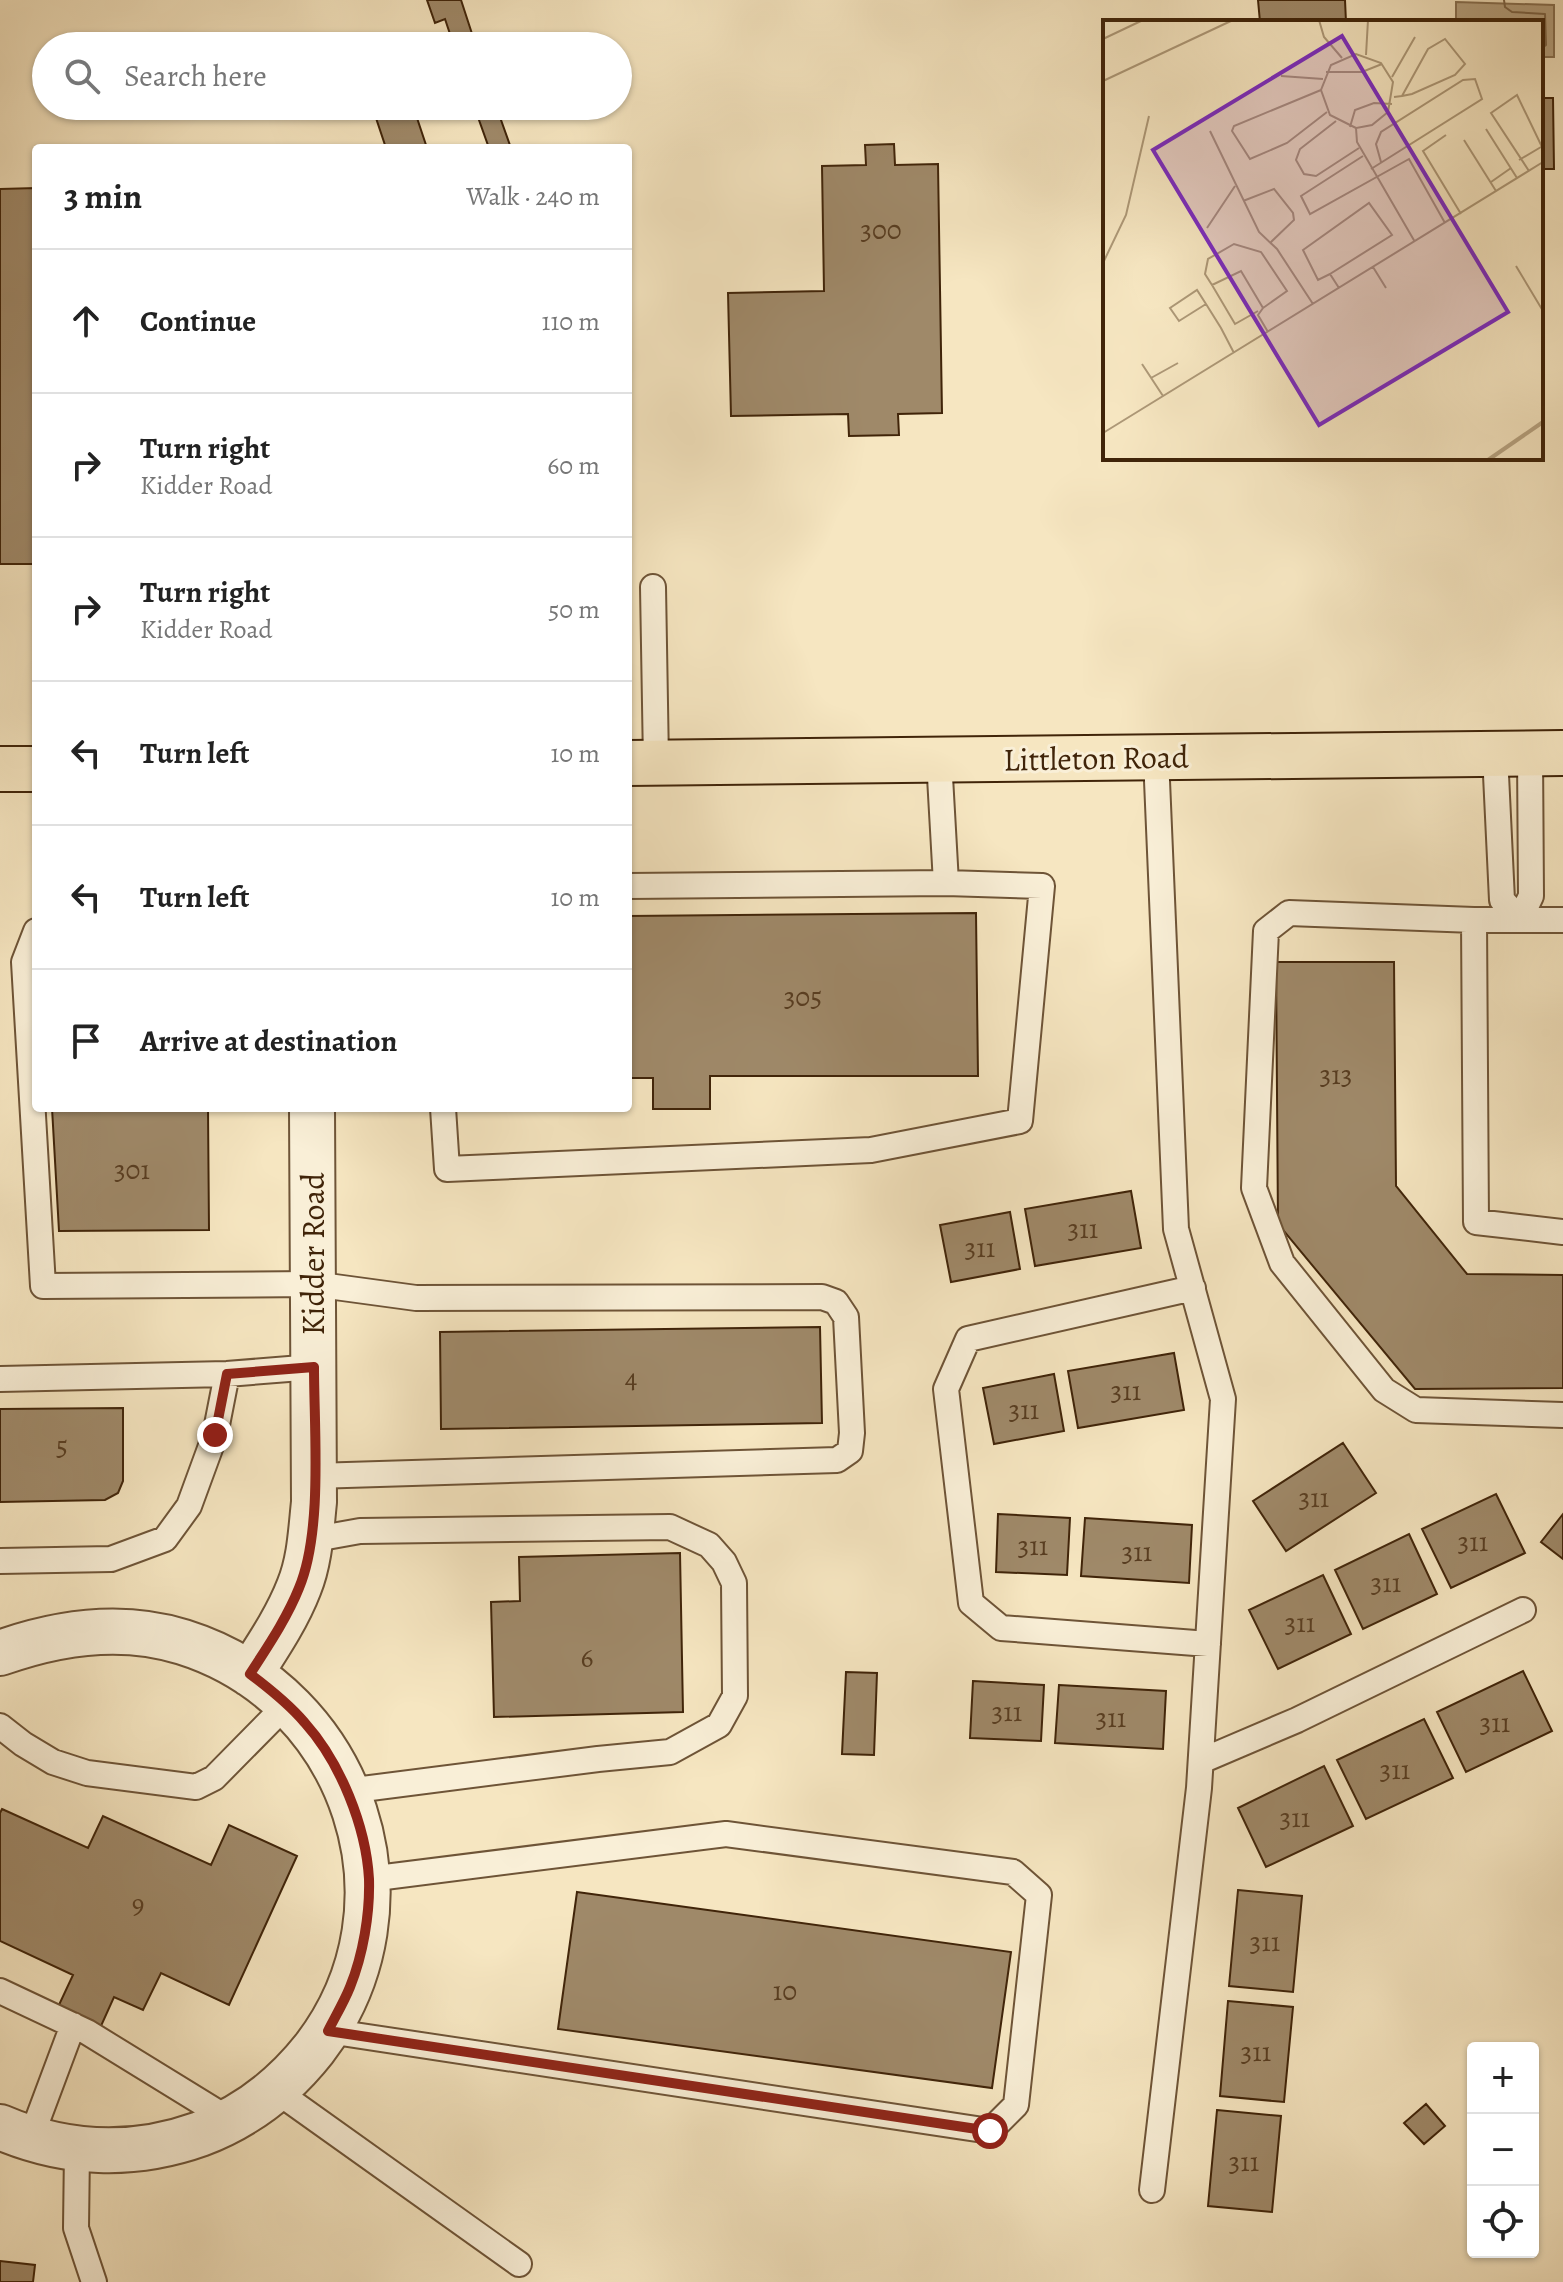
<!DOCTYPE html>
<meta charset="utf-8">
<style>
:root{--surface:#fff;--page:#f6f6f6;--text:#222;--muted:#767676;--line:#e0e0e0}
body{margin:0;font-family:Alegreya,serif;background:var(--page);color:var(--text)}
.controls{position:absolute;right:24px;bottom:24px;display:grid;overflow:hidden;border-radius:8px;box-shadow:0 2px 6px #0004}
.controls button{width:72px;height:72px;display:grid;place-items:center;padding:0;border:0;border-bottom:2px solid var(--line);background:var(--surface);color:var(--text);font:40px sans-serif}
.stop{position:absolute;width:24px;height:24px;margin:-18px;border:6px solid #8f2418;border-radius:50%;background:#fff}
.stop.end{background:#8f2418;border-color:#fff;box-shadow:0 2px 8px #0008}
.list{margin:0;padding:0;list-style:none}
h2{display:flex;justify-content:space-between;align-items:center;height:104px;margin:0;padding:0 32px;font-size:34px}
h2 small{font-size:26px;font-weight:400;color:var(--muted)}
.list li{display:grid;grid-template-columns:52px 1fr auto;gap:24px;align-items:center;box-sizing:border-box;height:144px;padding:0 32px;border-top:2px solid var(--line)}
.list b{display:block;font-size:30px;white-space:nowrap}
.list p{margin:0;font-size:26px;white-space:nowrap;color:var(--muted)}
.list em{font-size:26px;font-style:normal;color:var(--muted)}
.icon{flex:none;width:44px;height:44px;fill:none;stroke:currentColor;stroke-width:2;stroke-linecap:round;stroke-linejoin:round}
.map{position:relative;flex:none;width:1563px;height:2282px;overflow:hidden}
.search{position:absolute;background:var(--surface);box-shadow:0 2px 6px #0004;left:32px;top:32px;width:600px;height:88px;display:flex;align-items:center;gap:20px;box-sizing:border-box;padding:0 28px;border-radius:44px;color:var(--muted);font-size:30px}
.panel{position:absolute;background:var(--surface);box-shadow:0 2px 6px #0004;left:32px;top:144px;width:600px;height:968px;border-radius:8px}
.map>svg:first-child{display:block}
.water{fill:#b8a482;stroke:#887152;stroke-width:2}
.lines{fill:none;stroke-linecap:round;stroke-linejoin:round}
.shore{stroke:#7c6446;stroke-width:2}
.building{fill:#9f8969;stroke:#402409;stroke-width:2}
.service-casing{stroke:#6e5437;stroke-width:28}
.minor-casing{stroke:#6e5437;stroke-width:48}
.primary-casing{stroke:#402409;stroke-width:48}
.service{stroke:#f9efd7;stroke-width:24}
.minor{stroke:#f9efd7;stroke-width:44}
.primary{stroke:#f6e6c1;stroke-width:44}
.route{stroke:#8f2418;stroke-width:10}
.labels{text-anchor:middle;stroke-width:6;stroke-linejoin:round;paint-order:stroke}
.number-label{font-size:28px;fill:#583d21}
.street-label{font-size:32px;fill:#402409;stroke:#f9efd7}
.inset-river{fill:none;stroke:#b8a482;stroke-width:4}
.inset-road{fill:none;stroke:#ad9877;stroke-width:2}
.view{fill:#7b2cbf;fill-opacity:0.15;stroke:#7b2cbf;stroke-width:4}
.inset-edge{fill:none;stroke:#402409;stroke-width:4}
</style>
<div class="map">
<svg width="1563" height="2282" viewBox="0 0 1563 2282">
<rect width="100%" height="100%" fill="#f6e6c1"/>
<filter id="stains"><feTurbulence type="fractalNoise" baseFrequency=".0025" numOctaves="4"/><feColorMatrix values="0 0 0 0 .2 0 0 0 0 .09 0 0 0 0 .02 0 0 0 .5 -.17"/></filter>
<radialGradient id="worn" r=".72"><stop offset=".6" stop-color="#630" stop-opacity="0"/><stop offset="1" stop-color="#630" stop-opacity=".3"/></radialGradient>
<path class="water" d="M1456 2 1554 5V57H1541V22H1456Z"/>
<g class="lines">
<path class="shore" d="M1504 0 1505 7 1512 12 1545 14 1546 45 1541 49"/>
</g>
<path class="building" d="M427 0H461L476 46H454L445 19 435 23Z
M1258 0H1345L1346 22H1260Z
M1541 98H1553L1554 169H1541Z
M372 106H413L427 148H386Z
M474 106H496L511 148H489Z
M894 144 895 165 938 164 942 413 898 414 899 435 849 436 848 414 731 416 728 293 824 291 822 166 866 165 865 145Z
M36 188V564H0V189Z
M976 913 978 1076H710V1109H653V1078H628V916Z
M1276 962H1394L1396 1186 1467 1274 1563 1275V1388L1415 1389 1278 1224Z
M52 1108H208L209 1230 59 1231Z
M1131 1191 1141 1248 1035 1266 1025 1209Z
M1010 1212 1020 1269 951 1282 940 1225Z
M820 1327 822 1423 441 1429 440 1332Z
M1174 1353 1184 1410 1078 1428 1068 1371Z
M1054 1374 1064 1431 994 1444 983 1388Z
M123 1408V1481L118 1493 105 1500 0 1502V1409Z
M1343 1443 1376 1493 1286 1551 1253 1501Z
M1496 1494 1525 1553 1451 1588 1422 1529Z
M998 1514 1070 1518 1067 1575 996 1572Z
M1563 1514V1559L1541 1542Z
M1085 1518 1192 1525 1189 1583 1081 1576Z
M1409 1534 1437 1594 1363 1629 1335 1570Z
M680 1553 683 1712 494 1717 491 1602 520 1601 519 1557Z
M1323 1575 1351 1634 1278 1669 1249 1610Z
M1523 1671 1552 1731 1466 1772 1437 1712Z
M846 1672 877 1673 874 1755 842 1754Z
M973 1681 1044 1685 1041 1741 970 1738Z
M1059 1685 1166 1691 1163 1749 1055 1743Z
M1424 1719 1453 1778 1366 1819 1337 1760Z
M1324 1766 1353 1826 1266 1867 1238 1808Z
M2 1809 88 1848 103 1816 211 1865 229 1825 297 1856 229 2005 161 1973 143 2010 114 1997 101 2026 58 2007 73 1975 0 1941V1813Z
M1238 1890 1302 1896 1293 1992 1229 1986Z
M577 1892 1011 1952 992 2088 558 2029Z
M1228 2001 1293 2007 1284 2102 1220 2096Z
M1426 2104 1445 2126 1424 2144 1404 2123Z
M1217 2110 1281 2116 1272 2212 1208 2206Z
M0 2261 35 2265 33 2282H0Z"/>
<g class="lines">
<g class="service-casing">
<path id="service" d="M653 587 656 762
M1495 754 1502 900 1520 919
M939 759 946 883
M1520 919 1531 896 1530 754
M1474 920 1289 913 1266 931 1254 1188 1282 1263 1384 1390 1416 1410 1563 1415
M1563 920H1474L1476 1222 1563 1232
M36 931 24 962 43 1286 313 1284 416 1298 822 1297 836 1302 846 1317 852 1433 850 1451 837 1460 314 1476
M443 1108 447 1169 871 1150 1020 1121 1042 886 946 883 628 886
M1193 1288 968 1339 946 1389 971 1603 1001 1628 1208 1644
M0 1379 227 1374 314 1367
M310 1540 360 1531 670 1527 709 1545 724 1562 734 1583 735 1696 719 1725 670 1752 598 1759 347 1791
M0 1561 111 1559 165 1539 189 1506 215 1435 227 1374
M0 1726 23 1744 53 1762 87 1773 196 1787 214 1778 287 1704
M1201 1761 1297 1720 1523 1610
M0 1991 87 2032 230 2120
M328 2031 990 2131 1016 2105 1039 1895 1013 1872 726 1834 369 1879
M275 2090 519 2264
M30 2140 73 2025
M77 2150 76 2228 94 2282
M1152 2190 1199 1788 1223 1399 1176 1229 1156 757"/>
</g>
<g class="minor-casing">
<path id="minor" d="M0 1653C59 1632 122 1623 183 1642 355 1696 425 1905 314 2049 284 2087 245 2117 200 2134 133 2158 65 2155 0 2127
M250 1674C268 1646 287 1618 299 1587 310 1560 311 1530 314 1502L312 1108"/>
</g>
<g class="primary-casing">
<path id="primary" d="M628 763 1563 753
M0 769H36"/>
</g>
<use href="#service" class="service"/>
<use href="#minor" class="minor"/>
<use href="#primary" class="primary"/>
</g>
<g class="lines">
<path class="route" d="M215 1435 227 1374 314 1367C314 1430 323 1531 299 1588 287 1618 268 1646 250 1674 270 1689 289 1704 305 1723 340 1762 366 1826 369 1879 370 1914 363 1955 350 1987 344 2002 335 2017 328 2031L990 2131"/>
</g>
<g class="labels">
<g class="number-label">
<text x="881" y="239">300</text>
<text x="803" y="1006">305</text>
<text x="1336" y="1084">313</text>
<text x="132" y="1179">301</text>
<text x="1083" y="1238">311</text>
<text x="980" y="1257">311</text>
<text x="631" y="1387">4</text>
<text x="1126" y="1400">311</text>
<text x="1024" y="1419">311</text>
<text x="62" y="1455">5</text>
<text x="1314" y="1507">311</text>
<text x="1473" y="1551">311</text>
<text x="1033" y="1555">311</text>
<text x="1137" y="1561">311</text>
<text x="1386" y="1592">311</text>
<text x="1300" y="1632">311</text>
<text x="587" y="1667">6</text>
<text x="1007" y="1721">311</text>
<text x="1111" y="1727">311</text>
<text x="1495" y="1732">311</text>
<text x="1395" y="1779">311</text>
<text x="1295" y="1827">311</text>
<text x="138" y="1913">9</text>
<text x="1265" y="1951">311</text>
<text x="785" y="2000">10</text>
<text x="1256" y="2061">311</text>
<text x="1244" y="2171">311</text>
</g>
<g class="street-label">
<text transform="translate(1096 758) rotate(-1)" y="11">Littleton Road</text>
<text transform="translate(313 1254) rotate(-90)" y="11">Kidder Road</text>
</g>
</g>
<g transform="translate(1103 20)">
<rect width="440" height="440" fill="#f6e6c1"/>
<path class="inset-river" d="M385 440 440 402"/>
<path class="inset-road" d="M216 0 221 17 239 38M0 19 40 0M263 35 265 0M223 52H259L279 44M178 56 220 59M289 57 312 17M0 61 130 0M218 70 131 106 129 111 147 139 184 123 224 92M291 77 299 76 309 74 352 55 362 44 342 19 325 29 299 76M233 101 197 129 193 140 201 154 213 156 256 128M247 107 252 90 271 83 289 84M253 108 227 95 218 70 228 45 253 34 278 43 290 62 285 92 269 105 253 108 254 122 312 222M383 109 414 158M107 111 156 212 174 229 210 284M343 115 320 131 358 194M361 120 393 171M260 136 198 176 207 194 306 139 342 203M416 140 438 127M268 149 379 79 372 59 360 60 278 112 273 124 278 142M426 151 388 93 414 75 440 129M388 162 408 148M140 181 171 169 190 193 191 200 167 223M104 208 132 166M0 243 23 195 46 96M413 246 440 291M270 247 283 268M227 254 215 260 200 230 266 183 289 215 227 254 236 268M109 265 102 254 105 239 131 224 158 232 184 271 160 288M103 284 76 301 67 288 94 270 103 284 118 308 131 333M155 291 132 304 109 265 138 251 160 288 155 295 165 312M39 344 60 376M48 358 75 343M0 413 440 142"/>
<path class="view" d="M239 16 405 292 216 405 50 130Z"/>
<rect width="440" height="440" class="inset-edge"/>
</g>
<rect width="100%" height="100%" filter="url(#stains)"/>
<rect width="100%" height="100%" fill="url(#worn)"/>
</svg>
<div class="controls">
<button>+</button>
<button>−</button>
<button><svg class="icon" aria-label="locate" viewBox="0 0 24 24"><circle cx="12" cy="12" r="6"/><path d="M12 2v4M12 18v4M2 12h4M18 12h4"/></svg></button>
</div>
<div class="stop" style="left:990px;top:2131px"></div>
<div class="stop end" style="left:215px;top:1435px"></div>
<div class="search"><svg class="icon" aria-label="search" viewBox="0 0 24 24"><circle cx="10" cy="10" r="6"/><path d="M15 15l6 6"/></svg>Search here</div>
<section class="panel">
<h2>3 min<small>Walk · 240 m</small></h2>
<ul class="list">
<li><svg class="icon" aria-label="ahead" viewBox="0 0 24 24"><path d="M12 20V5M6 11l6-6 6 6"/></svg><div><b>Continue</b></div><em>110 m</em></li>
<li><svg class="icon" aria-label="right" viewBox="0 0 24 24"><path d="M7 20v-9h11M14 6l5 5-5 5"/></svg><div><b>Turn right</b><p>Kidder Road</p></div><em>60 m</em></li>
<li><svg class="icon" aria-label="right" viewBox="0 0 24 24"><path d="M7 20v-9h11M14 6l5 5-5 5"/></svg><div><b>Turn right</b><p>Kidder Road</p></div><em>50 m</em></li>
<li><svg class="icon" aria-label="left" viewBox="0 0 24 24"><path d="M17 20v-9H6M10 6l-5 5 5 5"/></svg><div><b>Turn left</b></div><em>10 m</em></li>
<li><svg class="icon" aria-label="left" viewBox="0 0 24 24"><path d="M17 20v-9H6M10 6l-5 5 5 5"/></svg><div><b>Turn left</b></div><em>10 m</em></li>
<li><svg class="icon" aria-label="arrive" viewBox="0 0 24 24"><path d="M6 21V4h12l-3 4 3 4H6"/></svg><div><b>Arrive at destination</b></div></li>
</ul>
</section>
</div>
